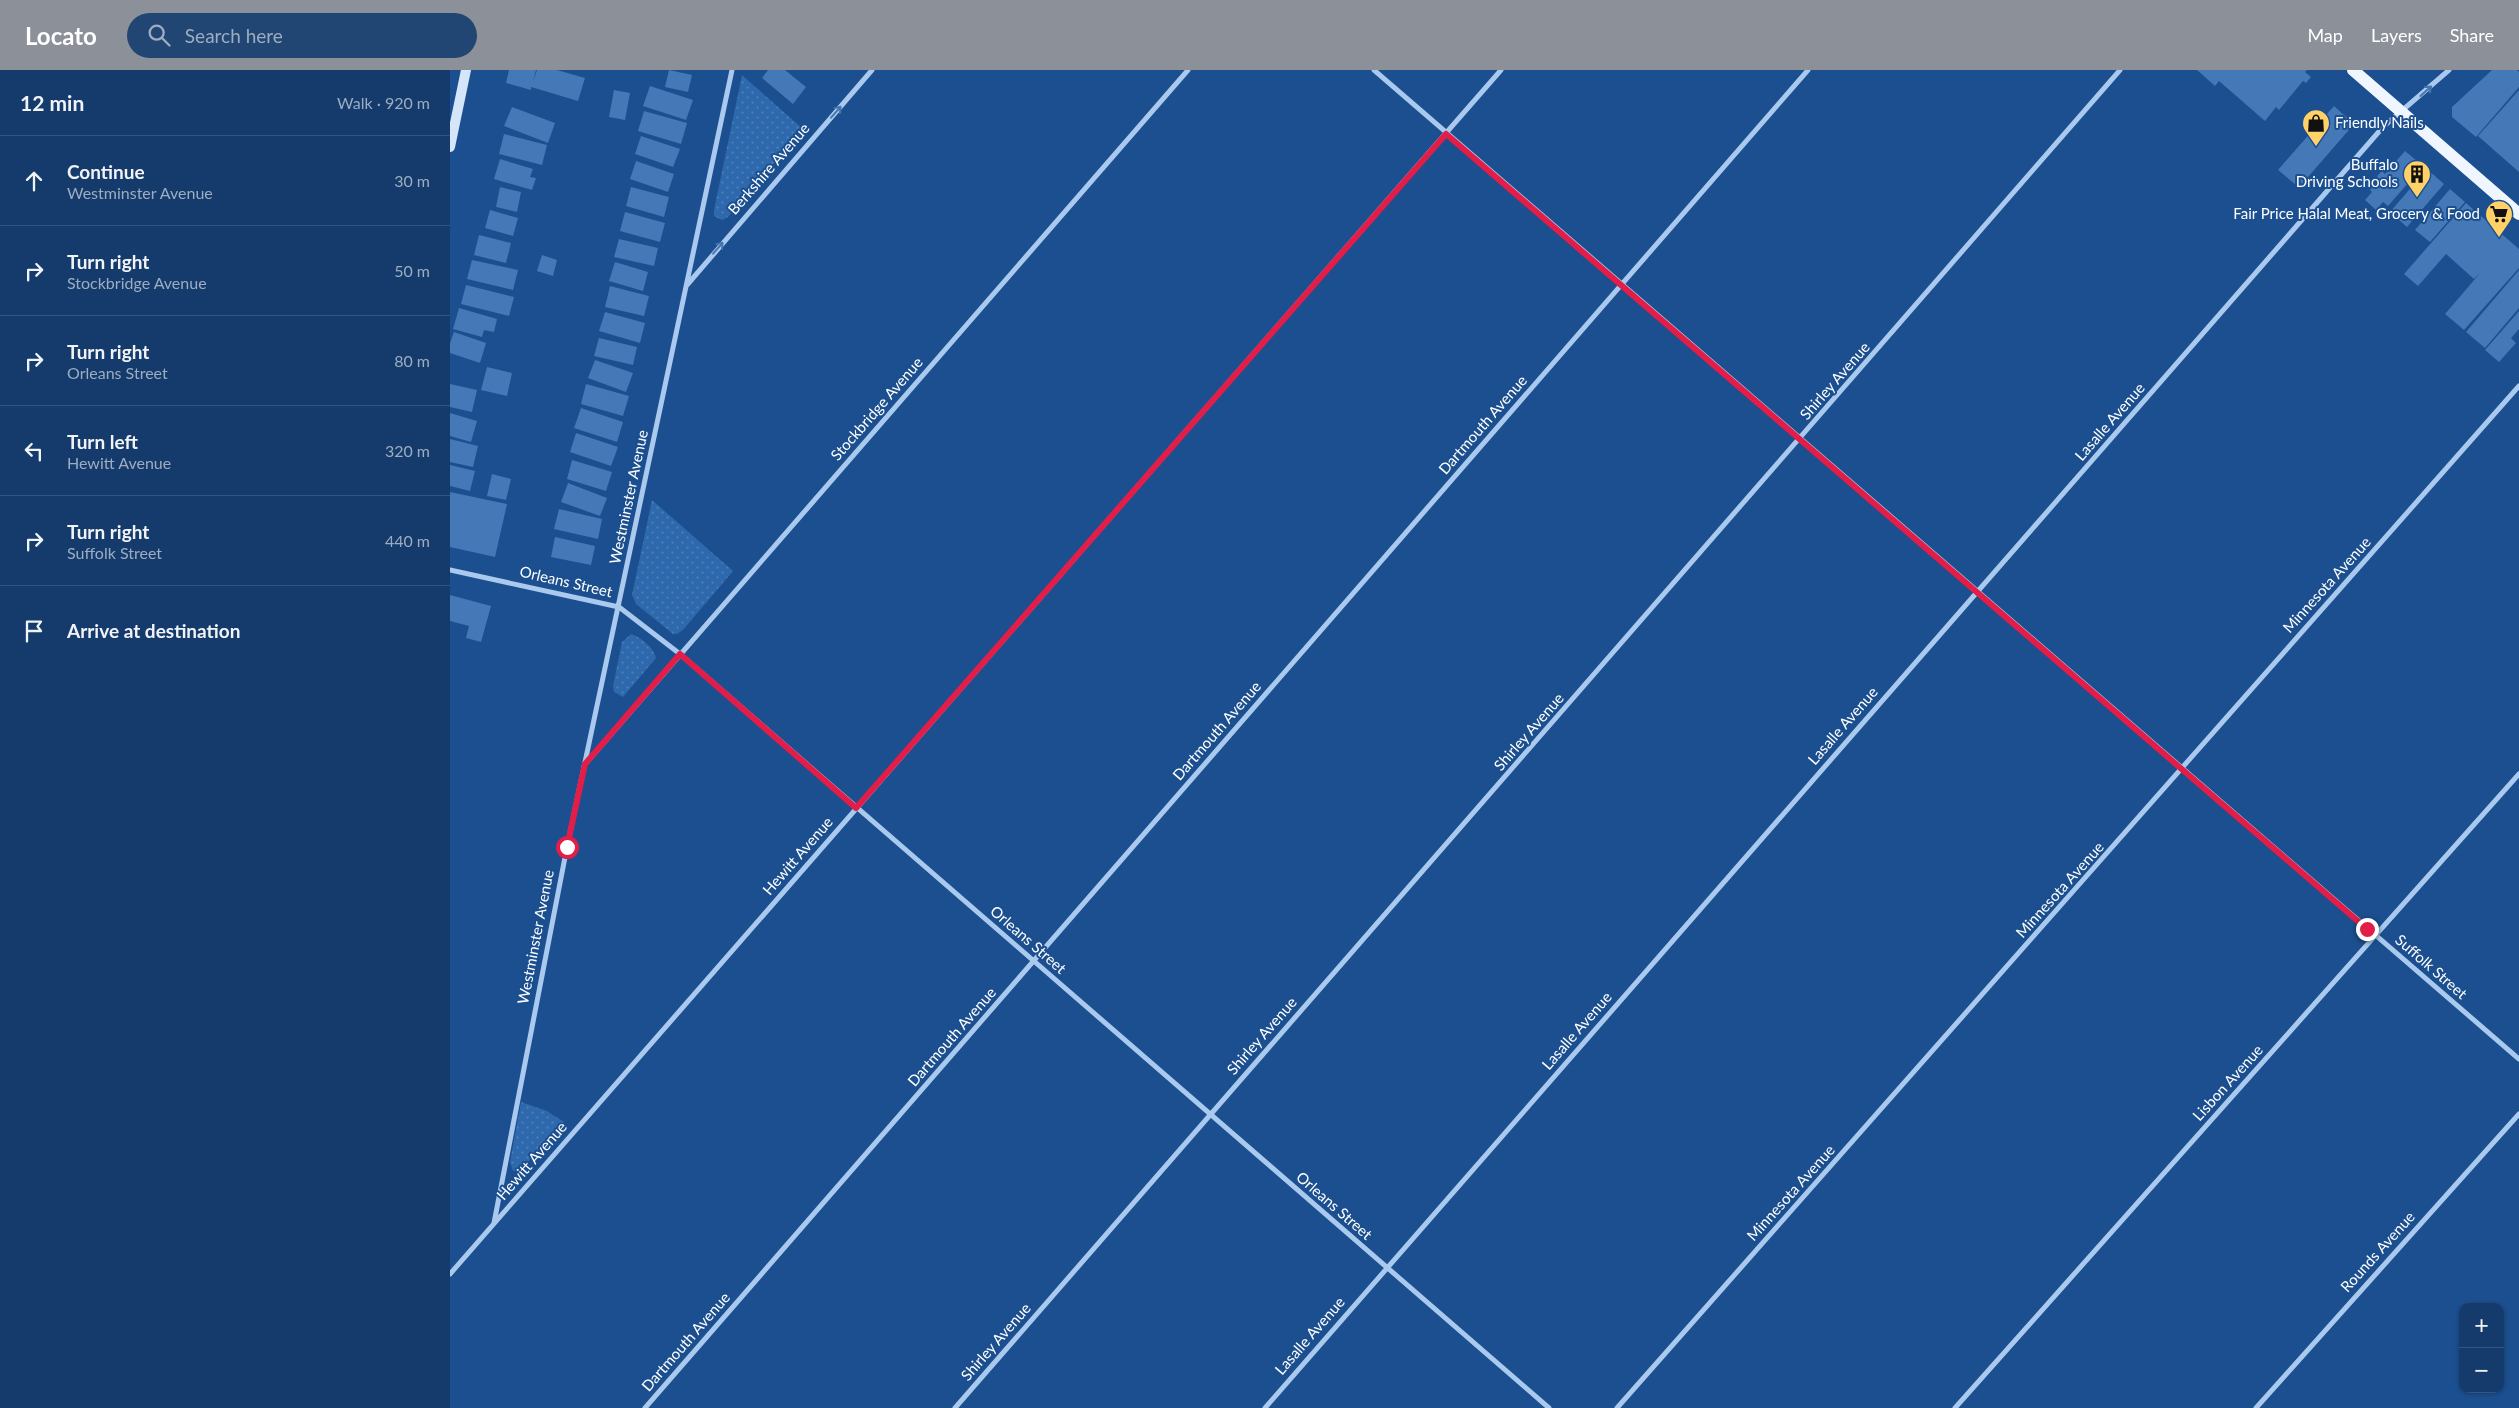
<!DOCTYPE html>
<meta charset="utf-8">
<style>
:root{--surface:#143b6b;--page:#214673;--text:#f1f3f6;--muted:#9dadc1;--line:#33557e;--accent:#8c9099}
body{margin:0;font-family:Lato,sans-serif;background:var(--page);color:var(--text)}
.controls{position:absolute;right:15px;bottom:15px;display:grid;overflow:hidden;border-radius:10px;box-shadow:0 1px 4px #0004}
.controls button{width:45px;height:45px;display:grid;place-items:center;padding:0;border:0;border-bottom:1px solid var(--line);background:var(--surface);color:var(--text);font:25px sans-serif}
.stop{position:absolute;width:15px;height:15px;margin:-11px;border:4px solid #e11d48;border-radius:50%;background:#fff}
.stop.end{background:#e11d48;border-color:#fff;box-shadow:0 1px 5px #0008}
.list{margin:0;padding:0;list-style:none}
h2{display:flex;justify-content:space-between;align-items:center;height:65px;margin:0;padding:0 20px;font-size:21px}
h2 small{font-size:16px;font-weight:400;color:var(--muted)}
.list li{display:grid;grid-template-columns:32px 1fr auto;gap:15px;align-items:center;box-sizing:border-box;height:90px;padding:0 20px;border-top:1px solid var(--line)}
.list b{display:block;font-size:19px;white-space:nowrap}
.list p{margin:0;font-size:16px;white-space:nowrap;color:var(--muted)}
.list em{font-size:16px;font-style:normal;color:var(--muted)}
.icon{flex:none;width:28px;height:28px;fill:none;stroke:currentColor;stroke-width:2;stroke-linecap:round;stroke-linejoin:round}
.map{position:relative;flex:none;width:2069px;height:1338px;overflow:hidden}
header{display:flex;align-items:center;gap:30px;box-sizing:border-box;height:70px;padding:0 25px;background:var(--accent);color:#fff}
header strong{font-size:24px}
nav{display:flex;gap:28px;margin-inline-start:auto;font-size:18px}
.search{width:350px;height:45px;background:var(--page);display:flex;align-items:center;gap:12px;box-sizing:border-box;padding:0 18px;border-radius:28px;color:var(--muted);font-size:19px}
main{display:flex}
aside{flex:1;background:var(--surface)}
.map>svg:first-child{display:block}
.grass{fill:url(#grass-dots)}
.building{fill:#4478b7}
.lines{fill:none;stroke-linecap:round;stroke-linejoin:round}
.street{stroke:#a9c9ee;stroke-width:5}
.secondary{stroke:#d6e6fa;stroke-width:10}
.primary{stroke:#f0f6ff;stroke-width:12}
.oneway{stroke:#4674ac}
.route{stroke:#e11d48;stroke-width:6}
.labels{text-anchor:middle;stroke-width:4;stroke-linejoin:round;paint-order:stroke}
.poi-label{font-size:15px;fill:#fff;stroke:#1b4f8f;text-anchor:end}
.street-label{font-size:15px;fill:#fff;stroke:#1b4f8f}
</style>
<header>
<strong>Locato</strong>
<div class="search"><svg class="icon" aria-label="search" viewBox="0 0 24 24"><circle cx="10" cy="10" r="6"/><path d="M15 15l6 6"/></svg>Search here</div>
<nav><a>Map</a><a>Layers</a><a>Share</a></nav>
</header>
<main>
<aside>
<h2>12 min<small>Walk · 920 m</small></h2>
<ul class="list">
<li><svg class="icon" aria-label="ahead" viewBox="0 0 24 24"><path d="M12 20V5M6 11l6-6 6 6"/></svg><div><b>Continue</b><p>Westminster Avenue</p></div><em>30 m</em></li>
<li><svg class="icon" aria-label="right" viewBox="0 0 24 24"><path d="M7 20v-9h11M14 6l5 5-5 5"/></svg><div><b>Turn right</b><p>Stockbridge Avenue</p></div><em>50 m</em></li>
<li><svg class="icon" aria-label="right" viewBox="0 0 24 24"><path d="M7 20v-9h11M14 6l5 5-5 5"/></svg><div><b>Turn right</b><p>Orleans Street</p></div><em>80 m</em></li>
<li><svg class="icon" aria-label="left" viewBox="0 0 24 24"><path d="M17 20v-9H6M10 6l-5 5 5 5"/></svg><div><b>Turn left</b><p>Hewitt Avenue</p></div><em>320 m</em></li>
<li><svg class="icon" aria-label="right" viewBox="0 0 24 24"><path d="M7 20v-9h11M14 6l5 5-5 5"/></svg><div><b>Turn right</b><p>Suffolk Street</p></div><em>440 m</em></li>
<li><svg class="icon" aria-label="arrive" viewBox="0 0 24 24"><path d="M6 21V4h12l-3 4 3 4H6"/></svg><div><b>Arrive at destination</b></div></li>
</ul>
</aside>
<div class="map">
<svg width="2069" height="1338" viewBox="0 0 2069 1338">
<defs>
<pattern id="grass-dots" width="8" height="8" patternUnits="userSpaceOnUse" patternTransform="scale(1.25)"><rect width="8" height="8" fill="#2e69ad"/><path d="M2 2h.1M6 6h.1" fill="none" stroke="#4d80b9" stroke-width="1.8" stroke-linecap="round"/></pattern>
</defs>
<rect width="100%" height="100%" fill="#1b4f8f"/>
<path class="grass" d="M292 5 353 59 278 147 272 150 264 146V140Z
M202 430 283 501 233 560 227 564H223L186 534 182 525Z
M181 564C191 567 204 578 206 588L173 627 164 622 163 616 172 572Z
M71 1032 97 1041 114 1052 69 1102 63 1101 60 1092Z"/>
<path class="building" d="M59 0H86L83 12 87 0H107L135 8 128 31 81 17V20L56 13Z
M219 0 242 5 238 22 215 17Z
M318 0H335L356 17 343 34 312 8Z
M1747 0H1857L1855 2 1861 7 1856 13 1853 11 1829 40 1826 37 1815 51 1769 11 1765 16Z
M2042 0H2067L2069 2V17L2026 67 2002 47V37Z
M200 16 243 30 236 50 193 36Z
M164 20 180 23 175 50 159 47Z
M2069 20V102L2028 66Z
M1884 36 1904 54 1852 114 1849 111 1846 115 1828 100Z
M62 37 105 53 98 73 54 56Z
M194 41 237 53 231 74 188 61Z
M54 64 97 75 92 95 49 84Z
M191 66 230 79 223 97 185 84Z
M1955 81 1973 96 1938 136 1933 132 1926 140 1915 130 1922 122 1920 120 1929 109 1927 106 1932 101 1935 104Z
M50 89 83 99 80 107 86 108 82 120 44 109Z
M186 91 224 104 218 122 180 109Z
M1977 99 1994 114 1957 157 1940 142Z
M50 117 71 122 67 142 46 137Z
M181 117 219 127 214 147 176 136Z
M2000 119 2015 132 1980 172 1965 160Z
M2016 133 2069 179V198L2014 260 1995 244 2031 202 2024 209 1996 184 1968 216 1954 204Z
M40 140 68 148 63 166 35 158Z
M175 142 215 153 210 172 170 161Z
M29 165 61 173 56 193 24 185Z
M169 169 208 178 204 196 164 187Z
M92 185 107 190 103 206 87 201Z
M22 190 68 200 63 220 17 209Z
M165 192 198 202 193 221 159 211Z
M2069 200V238L2035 278 2016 262Z
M16 215 64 227 59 246 11 234Z
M160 216 199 226 194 246 155 237Z
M9 238 47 249 44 262 34 260 32 267 3 259Z
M2069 241V259L2061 268 2066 273 2049 292 2035 280Z
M155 242 195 253 190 273 149 261Z
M4 262 36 273 30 293 0 283V273Z
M149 268 187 277 183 295 144 286Z
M145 290 183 303 176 322 138 308Z
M37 297 62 303 57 326 31 320Z
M0 314 27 320 22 342 0 337Z
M136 314 179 326 173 346 131 334Z
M131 338 173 352 167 372 124 358Z
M0 343 27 351 21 372 0 366Z
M126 363 168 377 161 396 120 382Z
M0 369 28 376 23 397 0 392Z
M122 390 162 402 156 421 117 409Z
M0 395 25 401 20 421 0 416Z
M42 404 61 409 56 430 37 426Z
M118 413 157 428 150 446 111 432Z
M0 422 57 434 45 487 0 477Z
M109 439 152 449 148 469 104 459Z
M105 467 145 476 141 495 101 487Z
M0 525 41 536 31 572 16 568 19 556 0 551Z"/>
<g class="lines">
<path class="street" d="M924 0 2069 989
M237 215 422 0
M0 500 169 537 230 584 1099 1338
M137 692 738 0
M44 1153 117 777 282 0
M0 1204 1051 0
M195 1338 1358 0
M505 1338 1670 0
M815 1338 1933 57 1999 0
M1167 1338 2069 316
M1505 1338 2069 704
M1806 1338 2069 1044"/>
<path class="secondary" d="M0 77 16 0"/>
<path class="primary" d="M1903 0 2069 144"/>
</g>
<defs><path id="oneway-shaft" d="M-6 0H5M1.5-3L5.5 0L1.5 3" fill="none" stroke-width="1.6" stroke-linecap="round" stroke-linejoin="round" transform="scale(1.25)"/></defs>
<g class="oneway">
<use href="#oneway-shaft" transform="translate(1976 21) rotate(-42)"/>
<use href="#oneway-shaft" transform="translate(386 42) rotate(-49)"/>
<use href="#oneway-shaft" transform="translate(268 178) rotate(-49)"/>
</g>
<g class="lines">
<path class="route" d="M117 777 135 694 230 584 406 738 996 64 1917 859"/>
</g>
<defs>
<g id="shop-pin" transform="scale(1.4375)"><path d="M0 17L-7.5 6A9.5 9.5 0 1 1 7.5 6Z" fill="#ffd166" stroke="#1b4f8f"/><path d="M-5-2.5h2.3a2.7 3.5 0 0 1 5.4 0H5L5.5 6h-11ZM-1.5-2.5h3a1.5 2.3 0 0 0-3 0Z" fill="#111"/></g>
<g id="building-pin" transform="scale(1.4375)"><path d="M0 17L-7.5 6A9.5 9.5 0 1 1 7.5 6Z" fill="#ffd166" stroke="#1b4f8f"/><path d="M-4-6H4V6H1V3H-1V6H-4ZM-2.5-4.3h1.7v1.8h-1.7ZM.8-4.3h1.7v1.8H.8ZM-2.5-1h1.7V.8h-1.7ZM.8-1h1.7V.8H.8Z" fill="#111"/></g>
<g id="supermarket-pin" transform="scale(1.4375)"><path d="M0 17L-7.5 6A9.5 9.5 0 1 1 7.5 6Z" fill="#ffd166" stroke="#1b4f8f"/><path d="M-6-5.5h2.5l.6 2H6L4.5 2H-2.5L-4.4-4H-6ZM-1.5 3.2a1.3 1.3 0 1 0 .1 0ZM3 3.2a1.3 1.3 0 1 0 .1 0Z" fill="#111"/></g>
</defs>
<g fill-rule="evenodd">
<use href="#shop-pin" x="1866" y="53"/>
<use href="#building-pin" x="1967" y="104"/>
<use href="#supermarket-pin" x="2049" y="144"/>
</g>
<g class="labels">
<g class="poi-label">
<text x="1885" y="58" text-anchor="start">Friendly Nails</text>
<text x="1948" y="100">Buffalo<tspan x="1948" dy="17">Driving Schools</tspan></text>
<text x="2030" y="149">Fair Price Halal Meat, Grocery &amp; Food</text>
</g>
<g class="street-label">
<text transform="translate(319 99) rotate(-49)" y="5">Berkshire Avenue</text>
<text transform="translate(1385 311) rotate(-49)" y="5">Shirley Avenue</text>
<text transform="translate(427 339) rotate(-49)" y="5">Stockbridge Avenue</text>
<text transform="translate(1660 352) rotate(-49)" y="5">Lasalle Avenue</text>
<text transform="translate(1033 355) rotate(-49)" y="5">Dartmouth Avenue</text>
<text transform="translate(179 427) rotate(-78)" y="5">Westminster Avenue</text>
<text transform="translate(116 512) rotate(13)" y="5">Orleans Street</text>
<text transform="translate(1877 515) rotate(-48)" y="5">Minnesota Avenue</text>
<text transform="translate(1393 656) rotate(-49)" y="5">Lasalle Avenue</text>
<text transform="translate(767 661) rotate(-49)" y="5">Dartmouth Avenue</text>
<text transform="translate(1079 662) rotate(-49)" y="5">Shirley Avenue</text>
<text transform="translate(348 786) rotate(-49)" y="5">Hewitt Avenue</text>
<text transform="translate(1610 820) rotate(-48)" y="5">Minnesota Avenue</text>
<text transform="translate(86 867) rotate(-79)" y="5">Westminster Avenue</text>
<text transform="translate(578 870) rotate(41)" y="5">Orleans Street</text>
<text transform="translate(1981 897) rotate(41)" y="5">Suffolk Street</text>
<text transform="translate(1127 961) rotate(-49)" y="5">Lasalle Avenue</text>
<text transform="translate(812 966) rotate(-49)" y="5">Shirley Avenue</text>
<text transform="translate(502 967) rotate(-49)" y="5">Dartmouth Avenue</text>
<text transform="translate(1778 1013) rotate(-48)" y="5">Lisbon Avenue</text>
<text transform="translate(82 1091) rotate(-49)" y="5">Hewitt Avenue</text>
<text transform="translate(1341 1123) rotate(-48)" y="5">Minnesota Avenue</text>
<text transform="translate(884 1136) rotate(41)" y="5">Orleans Street</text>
<text transform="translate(1928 1182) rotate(-48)" y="5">Rounds Avenue</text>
<text transform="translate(860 1266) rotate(-49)" y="5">Lasalle Avenue</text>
<text transform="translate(236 1272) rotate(-49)" y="5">Dartmouth Avenue</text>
<text transform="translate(546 1272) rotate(-49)" y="5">Shirley Avenue</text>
</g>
</g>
</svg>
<div class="controls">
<button>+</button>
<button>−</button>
</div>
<div class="stop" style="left:117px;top:777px"></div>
<div class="stop end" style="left:1917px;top:859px"></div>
</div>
</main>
